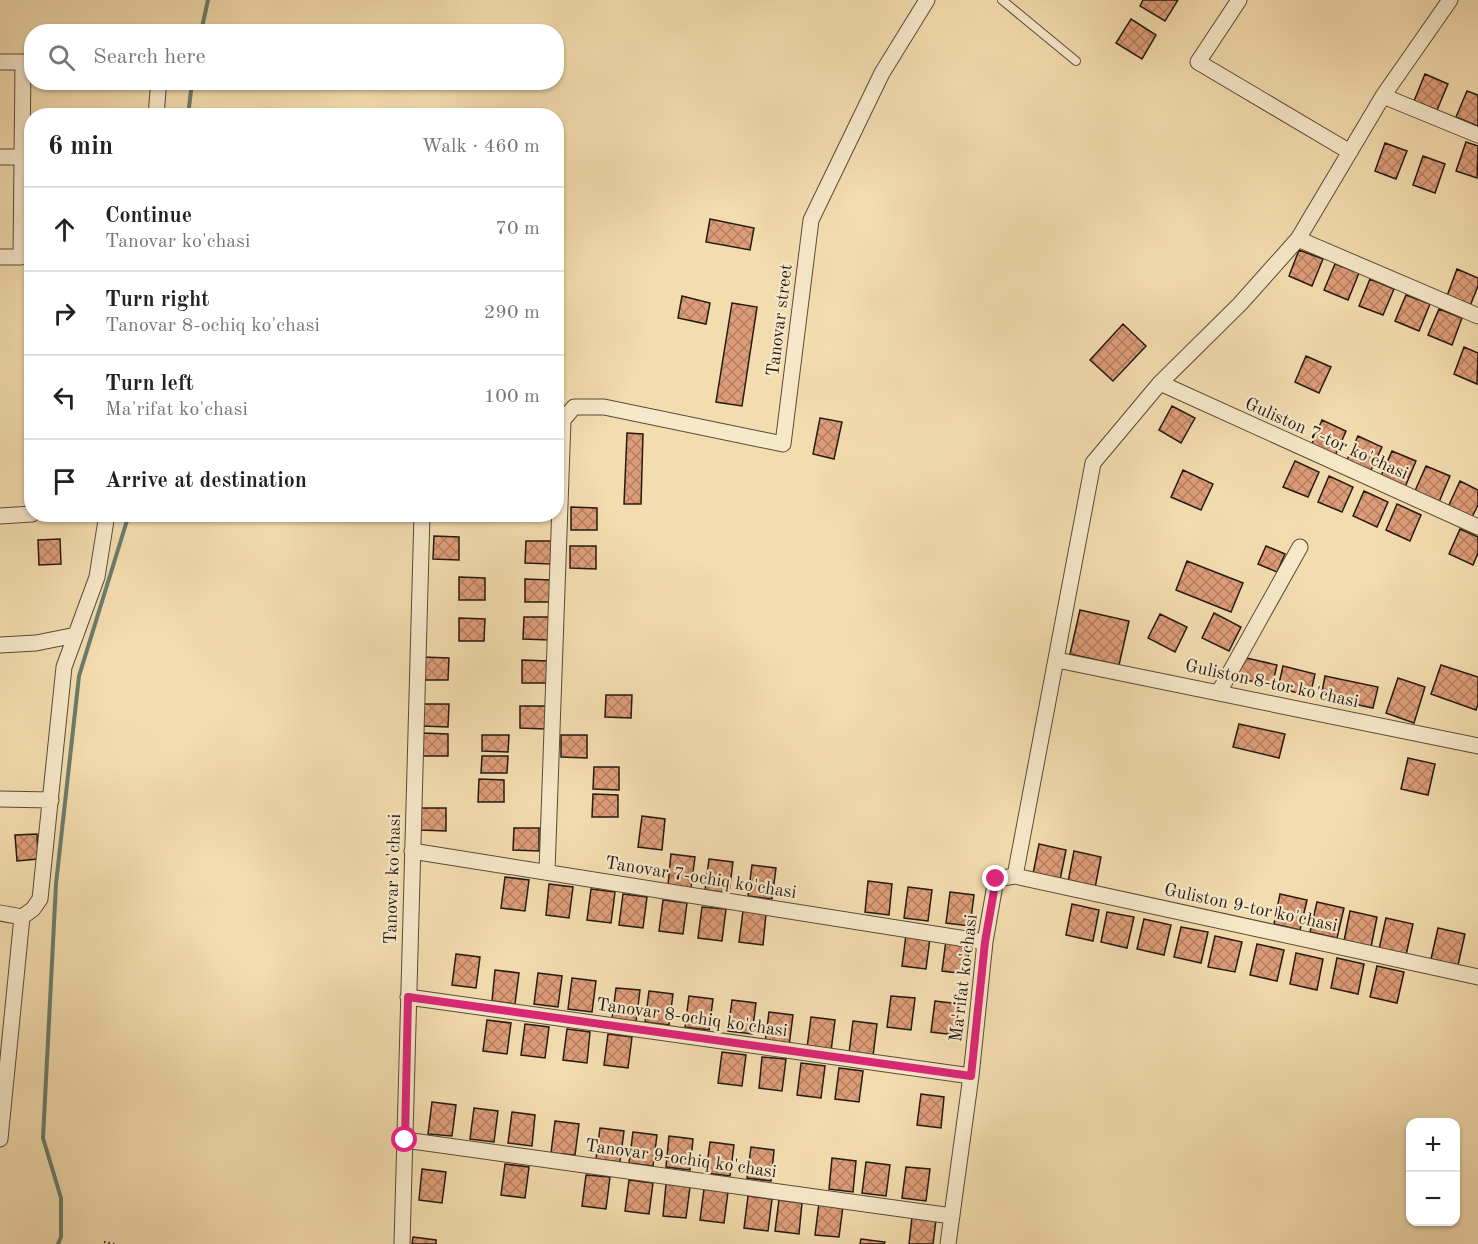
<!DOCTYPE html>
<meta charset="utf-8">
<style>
:root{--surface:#fff;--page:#f2f2f2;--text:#222;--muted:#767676;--line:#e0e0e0}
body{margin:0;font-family:"Old Standard TT",serif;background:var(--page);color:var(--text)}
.controls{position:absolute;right:18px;bottom:18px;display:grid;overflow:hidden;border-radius:12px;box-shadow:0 2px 4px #0004}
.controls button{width:54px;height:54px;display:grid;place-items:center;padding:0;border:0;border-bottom:2px solid var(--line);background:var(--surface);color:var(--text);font:30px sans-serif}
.stop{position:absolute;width:18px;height:18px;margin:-14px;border:4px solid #db2777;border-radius:50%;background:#fff}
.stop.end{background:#db2777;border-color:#fff;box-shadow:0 2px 6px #0008}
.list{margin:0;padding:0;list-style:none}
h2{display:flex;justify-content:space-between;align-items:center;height:78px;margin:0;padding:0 24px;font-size:26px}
h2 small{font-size:20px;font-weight:400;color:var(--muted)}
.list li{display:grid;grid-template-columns:39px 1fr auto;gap:18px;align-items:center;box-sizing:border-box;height:84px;padding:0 24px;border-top:2px solid var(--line)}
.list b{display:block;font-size:22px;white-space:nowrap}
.list p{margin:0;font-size:20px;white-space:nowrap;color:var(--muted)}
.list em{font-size:20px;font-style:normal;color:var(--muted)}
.icon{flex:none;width:33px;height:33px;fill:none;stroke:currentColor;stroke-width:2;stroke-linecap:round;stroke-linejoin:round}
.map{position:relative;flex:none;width:1478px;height:1244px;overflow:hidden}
.search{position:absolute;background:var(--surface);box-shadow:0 2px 4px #0004;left:24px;top:24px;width:540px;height:66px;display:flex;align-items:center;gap:15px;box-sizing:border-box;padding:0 21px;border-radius:24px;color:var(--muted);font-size:22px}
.panel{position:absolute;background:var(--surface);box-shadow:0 2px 4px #0004;left:24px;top:108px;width:540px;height:414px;border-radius:24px}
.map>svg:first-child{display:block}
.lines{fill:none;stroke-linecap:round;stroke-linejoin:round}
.stream{stroke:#6b7c6c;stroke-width:4}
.building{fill:url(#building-cross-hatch);stroke:#241b11;stroke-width:1.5}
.lane-casing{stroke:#584b38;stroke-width:10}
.street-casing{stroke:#584b38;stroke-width:17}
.path{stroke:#241b11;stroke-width:2;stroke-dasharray:1.5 3;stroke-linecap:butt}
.lane{stroke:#f7e8ca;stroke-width:8}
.street{stroke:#f7e8ca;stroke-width:15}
.route{stroke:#db2777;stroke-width:8}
.labels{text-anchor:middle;stroke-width:4.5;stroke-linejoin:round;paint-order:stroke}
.street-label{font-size:18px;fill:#241b11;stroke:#f7e8ca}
</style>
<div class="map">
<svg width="1478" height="1244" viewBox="0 0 1478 1244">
<defs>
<pattern id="building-cross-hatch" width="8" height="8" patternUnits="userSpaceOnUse" patternTransform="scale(1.5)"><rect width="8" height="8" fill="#de9d79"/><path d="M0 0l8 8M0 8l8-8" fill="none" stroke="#b47f62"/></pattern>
</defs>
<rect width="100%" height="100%" fill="#f3dcae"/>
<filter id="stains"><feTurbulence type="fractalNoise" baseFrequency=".00333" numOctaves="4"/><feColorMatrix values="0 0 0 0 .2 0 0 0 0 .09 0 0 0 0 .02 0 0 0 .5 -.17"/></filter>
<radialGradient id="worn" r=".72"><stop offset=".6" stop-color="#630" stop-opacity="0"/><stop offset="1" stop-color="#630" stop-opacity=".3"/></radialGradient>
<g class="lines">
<path class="stream" d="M201 32 208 0
M188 116 192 82
M58 1244 61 1237V1198L43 1138 56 884 79 676 129 514"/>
</g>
<path class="building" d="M1143 0H1178L1165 21 1140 6Z
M1131 19 1156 35 1142 59 1116 43Z
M1425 74 1448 84 1437 110 1414 101Z
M1467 91 1478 95V126L1456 117Z
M1466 142 1478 146 1477 178 1456 171Z
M1385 143 1407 151 1396 179 1375 171Z
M1423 156 1445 164 1435 193 1413 185Z
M710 219 754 228 750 250 706 242Z
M1299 250 1323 259 1312 286 1289 276Z
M1335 264 1359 273 1348 300 1324 290Z
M1457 269 1478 278V286L1470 306 1447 296Z
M1370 279 1394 289 1383 315 1359 306Z
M1406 295 1430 304 1419 331 1395 321Z
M682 296 710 303 706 324 678 318Z
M732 303 757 307 742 406 716 402Z
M1439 309 1462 318 1452 345 1428 335Z
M1123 324 1146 346 1113 381 1090 360Z
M1464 347 1478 353 1477 384 1454 374Z
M1306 356 1331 367 1319 393 1295 382Z
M1172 406 1195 418 1181 443 1159 430Z
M820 418 842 422 834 459 813 454Z
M1322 420 1346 431 1335 456 1311 446Z
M627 433 643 434 641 504H624Z
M1358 436 1382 447 1370 472 1346 462Z
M1392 451 1416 461 1405 487 1381 476Z
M1295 461 1319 472 1308 497 1283 487Z
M1426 466 1450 476 1439 502 1415 491Z
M1183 470 1213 484 1201 510 1171 497Z
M1329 476 1353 487 1342 512 1318 502Z
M1460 481 1478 490V505L1472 517 1448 507Z
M1364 491 1388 502 1377 527 1353 516Z
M1397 504 1421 515 1410 541 1386 530Z
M571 507 597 508V530H571Z
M434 514H459V520H434Z
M1460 529 1478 537V553L1473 565 1449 554Z
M434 536 459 537V560L433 559Z
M60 539 61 564 39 565 38 540Z
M526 541H552L551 564 525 563Z
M570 546H596V569L570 568Z
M1266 546 1285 554 1277 572 1258 564Z
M1187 561 1243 583 1231 612 1176 590Z
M459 577 485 578V600H459Z
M525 579 551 580V602H525Z
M1080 610 1129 621 1119 665 1070 654Z
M1214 613 1241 627 1229 651 1202 638Z
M1160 614 1187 627 1175 652 1148 638Z
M524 617H550L549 640 523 639Z
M459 618 485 619 484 641H459Z
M423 657 449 658 448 680H422Z
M1242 657 1277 665 1272 686 1238 678Z
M522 660 548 661V683H522Z
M1441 665 1478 677V704L1476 710 1431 694Z
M1283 666 1315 674 1310 696 1278 688Z
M1325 676 1378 687 1373 708 1321 697Z
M1398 678 1425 687 1414 723 1386 713Z
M606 695H632L631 718 605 717Z
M423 704H449L448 727 422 726Z
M520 706H546L545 729 520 728Z
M1239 724 1285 734 1279 758 1233 747Z
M422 733 448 734V756H422Z
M482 735H509L508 752 482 751Z
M561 735H587V758L561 757Z
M482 756H508L507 773H481Z
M1408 758 1435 764 1428 795 1401 789Z
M594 767H619V790L593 789Z
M479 779 504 780V802H478Z
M593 794 618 795V817H592Z
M420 808H446V831L420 830Z
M642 816 665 819 662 850 638 847Z
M514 828H539V851L513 850Z
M37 834 38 859 17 861 15 835Z
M1039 844 1066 850 1060 880 1033 874Z
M1074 851 1101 857 1095 888 1068 882Z
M671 854 695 857 691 888 668 885Z
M709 859 733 862 729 893 705 890Z
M752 865 776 868 772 899 748 896Z
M505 877 529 880 525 911 501 908Z
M868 881 892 884 889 915 865 912Z
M549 884 573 887 569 918 546 915Z
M908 887 932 890 928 921 904 918Z
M591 889 615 892 611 923 587 920Z
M950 892 974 895 970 926 946 923Z
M623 894 647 897 643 928 619 925Z
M1280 894 1307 900 1300 930 1274 924Z
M663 900 687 903 683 934 659 931Z
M1317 902 1344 908 1337 938 1310 932Z
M1072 904 1099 910 1093 941 1066 935Z
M702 907 726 909 722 941 698 938Z
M743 911 766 914 763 945 739 942Z
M1350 911 1377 917 1371 947 1344 941Z
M1107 912 1134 917 1127 948 1101 942Z
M1386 918 1413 924 1406 955 1379 949Z
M1144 919 1171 925 1164 955 1137 949Z
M1181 927 1208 932 1201 963 1174 957Z
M1438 928 1465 934 1458 965 1431 959Z
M906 935 930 938 926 969 902 966Z
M1215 936 1242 942 1235 972 1208 967Z
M946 940 970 943 966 974 942 971Z
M1257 944 1284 950 1277 981 1250 975Z
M1296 953 1323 959 1317 990 1290 984Z
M456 954 480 957 476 988 452 985Z
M1337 958 1364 964 1358 994 1331 988Z
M1377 966 1404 972 1397 1003 1370 997Z
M495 970 519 973 515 1004 492 1001Z
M538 973 562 976 558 1007 534 1004Z
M572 978 596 981 592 1012 568 1009Z
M616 988 640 990 636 1022 612 1019Z
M649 991 673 994 669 1025 645 1022Z
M689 996 713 999 709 1030 685 1027Z
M891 996 915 998 911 1030 887 1027Z
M732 1000 756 1003 752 1034 728 1031Z
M935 1001 959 1004 955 1035 931 1032Z
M769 1012 793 1015 789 1046 765 1043Z
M811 1017 835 1020 831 1051 807 1048Z
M487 1020 511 1023 507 1054 483 1051Z
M853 1021 877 1024 873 1056 849 1053Z
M525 1024 549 1027 545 1058 521 1055Z
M567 1029 590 1032 587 1063 563 1060Z
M608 1034 632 1037 628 1068 604 1065Z
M722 1052 746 1055 742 1086 718 1083Z
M762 1057 786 1059 782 1091 759 1088Z
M801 1063 825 1066 821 1098 797 1095Z
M839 1068 863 1071 859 1102 835 1099Z
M921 1094 944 1097 941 1128 917 1125Z
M432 1102 456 1105 452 1136 428 1134Z
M474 1108 498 1111 494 1142 470 1139Z
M512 1112 535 1115 532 1146 508 1143Z
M555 1121 579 1124 575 1155 551 1153Z
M600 1128 624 1131 620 1162 596 1159Z
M633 1132 657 1135 653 1166 629 1163Z
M669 1136 693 1139 690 1170 666 1167Z
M710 1142 734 1145 730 1176 706 1173Z
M751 1147 774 1150 771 1181 747 1178Z
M832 1158 856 1161 853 1192 829 1189Z
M866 1162 890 1165 886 1196 862 1193Z
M505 1164 529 1167 525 1198 501 1195Z
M906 1167 930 1169 926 1201 902 1198Z
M422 1169 446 1172 442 1203 419 1200Z
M586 1175 610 1177 606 1209 582 1206Z
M629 1180 653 1183 649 1214 625 1211Z
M666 1184 690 1187 686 1218 663 1216Z
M704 1189 728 1192 724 1223 700 1220Z
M748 1196 772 1199 768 1231 744 1228Z
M779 1200 802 1203 799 1234 775 1231Z
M819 1203 843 1206 839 1237 815 1235Z
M912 1217 936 1220 933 1244H909Z
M413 1237 436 1240V1244H412Z
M861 1239 885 1242 884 1244H860Z"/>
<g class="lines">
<g class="lane-casing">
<path id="lane" d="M1002 0 1076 61"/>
</g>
<g class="street-casing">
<path id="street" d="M1239 0 1198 62 1350 152
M0 62H23L21 257H0
M1383 96 1478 135
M156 116 158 91
M0 157H22
M1298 239 1478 316
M1160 383 1478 527
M0 516 32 514
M0 645 36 643 76 635
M1057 660 1478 746
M1219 692 1300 547
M0 799 51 800
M412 851 985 942
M547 871 563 420 574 407H604L783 444 811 220 882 73 927 0
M1015 876 1093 463 1160 383 1240 304 1298 239 1383 96 1450 0
M0 913 22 917 33 909 40 899 64 667 97 577 107 514
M408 997 971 1076
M0 1139 22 917
M405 1140 952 1216
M402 1244 422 514
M948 1244 971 1076 985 942 996 879 1015 876 1478 977"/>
</g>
<path class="path" d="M104 1242 115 1244"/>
<use href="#lane" class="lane"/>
<use href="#street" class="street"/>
</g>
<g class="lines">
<path class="route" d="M405 1140 408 997 971 1076 985 942 996 879"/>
</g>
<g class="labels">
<g class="street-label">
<text transform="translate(779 320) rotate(-83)" y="6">Tanovar street</text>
<text transform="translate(1327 438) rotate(24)" y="6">Guliston 7-tor ko'chasi</text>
<text transform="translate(1272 683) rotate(12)" y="6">Guliston 8-tor ko'chasi</text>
<text transform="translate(701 877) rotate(9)" y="6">Tanovar 7-ochiq ko'chasi</text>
<text transform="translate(392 879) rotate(-88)" y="6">Tanovar ko'chasi</text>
<text transform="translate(1251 907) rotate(12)" y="6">Guliston 9-tor ko'chasi</text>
<text transform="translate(963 978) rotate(-83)" y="6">Ma'rifat ko'chasi</text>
<text transform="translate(692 1017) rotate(8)" y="6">Tanovar 8-ochiq ko'chasi</text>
<text transform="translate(681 1158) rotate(8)" y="6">Tanovar 9-ochiq ko'chasi</text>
</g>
</g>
<rect width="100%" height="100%" filter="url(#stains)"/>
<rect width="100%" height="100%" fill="url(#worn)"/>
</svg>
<div class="controls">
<button>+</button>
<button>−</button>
</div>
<div class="stop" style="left:405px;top:1140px"></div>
<div class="stop end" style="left:996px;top:879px"></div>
<div class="search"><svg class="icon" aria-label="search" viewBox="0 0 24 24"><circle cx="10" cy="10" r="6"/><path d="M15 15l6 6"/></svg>Search here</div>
<section class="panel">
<h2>6 min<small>Walk · 460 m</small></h2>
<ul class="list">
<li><svg class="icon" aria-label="ahead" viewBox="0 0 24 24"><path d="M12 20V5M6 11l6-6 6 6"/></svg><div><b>Continue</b><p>Tanovar ko'chasi</p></div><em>70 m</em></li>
<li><svg class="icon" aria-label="right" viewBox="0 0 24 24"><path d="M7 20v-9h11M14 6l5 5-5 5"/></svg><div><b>Turn right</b><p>Tanovar 8-ochiq ko'chasi</p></div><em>290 m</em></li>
<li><svg class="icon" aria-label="left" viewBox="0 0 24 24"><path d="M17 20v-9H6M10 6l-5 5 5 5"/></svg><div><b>Turn left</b><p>Ma'rifat ko'chasi</p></div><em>100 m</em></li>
<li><svg class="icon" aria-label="arrive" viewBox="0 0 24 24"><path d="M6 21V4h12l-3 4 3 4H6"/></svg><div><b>Arrive at destination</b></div></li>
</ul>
</section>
</div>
